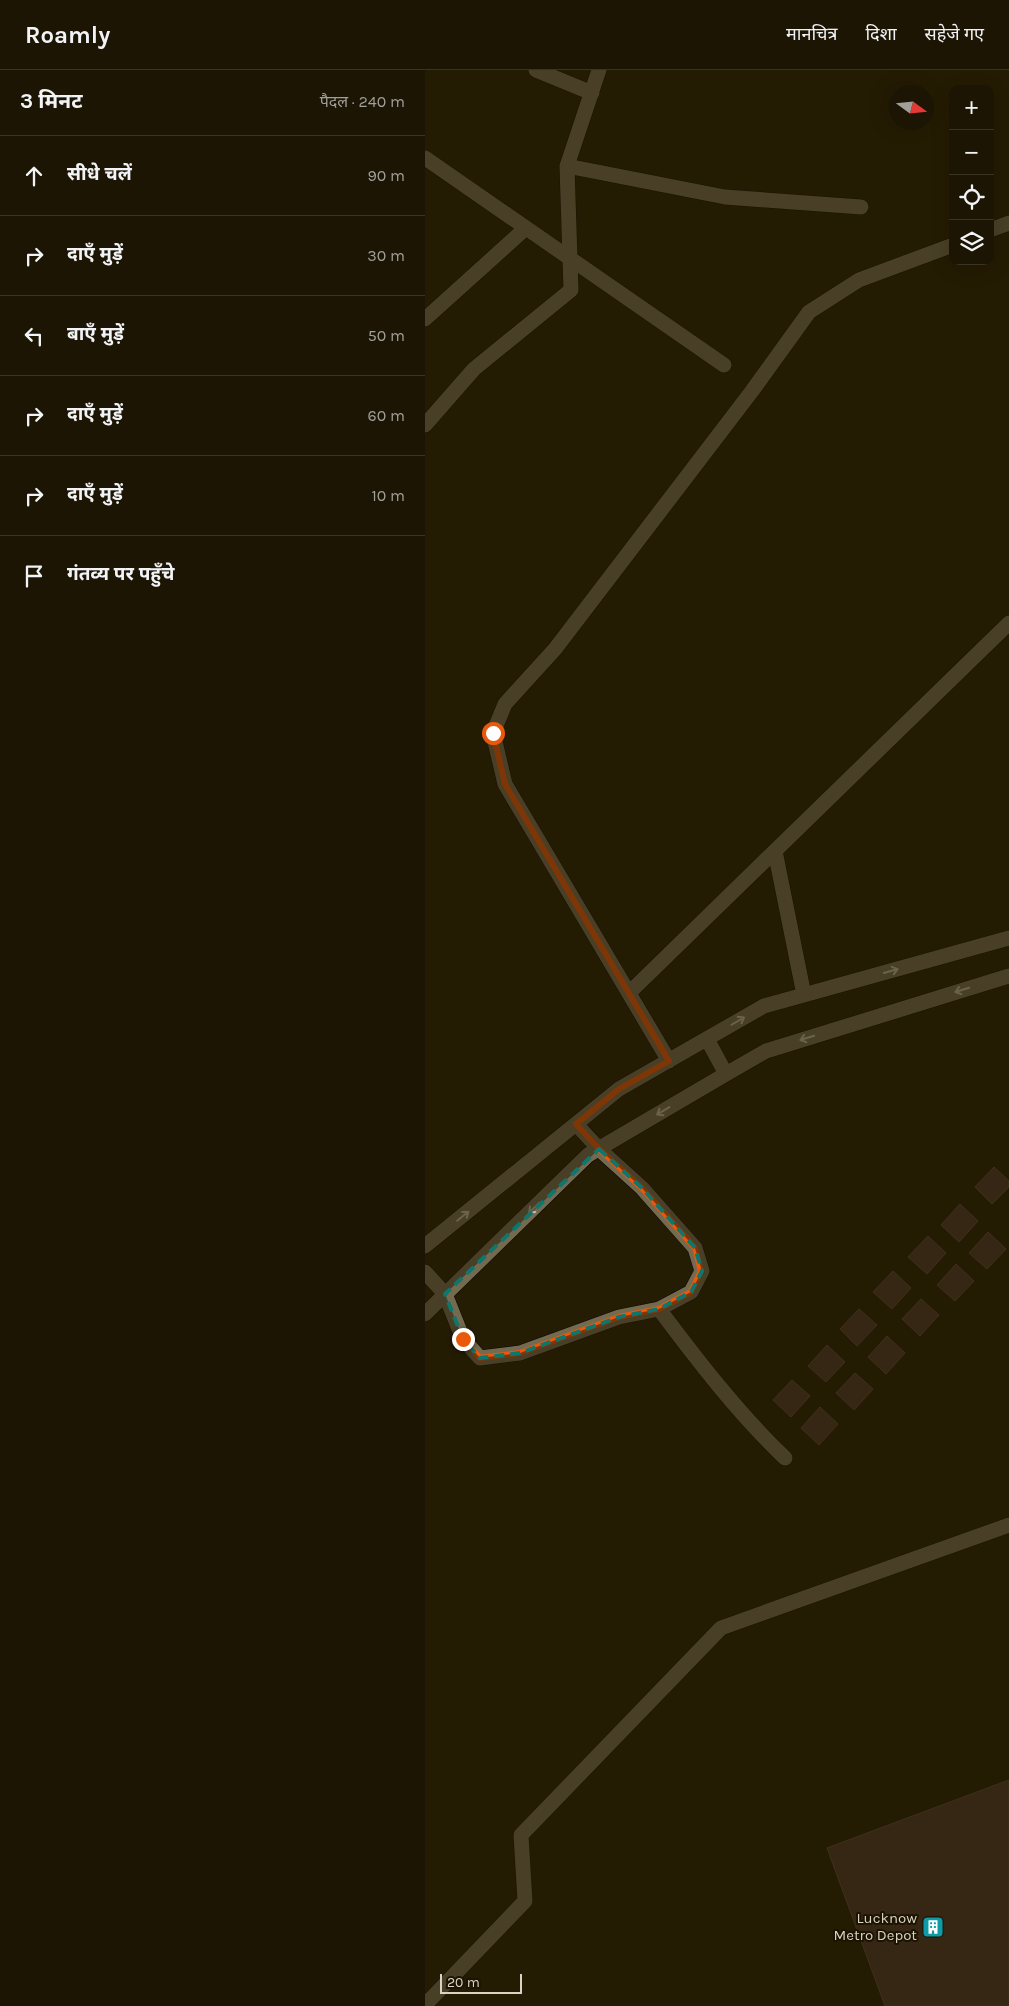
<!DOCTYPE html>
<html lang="hi">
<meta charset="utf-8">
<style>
:root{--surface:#1c1503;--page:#251e0d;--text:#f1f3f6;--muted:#a09f9a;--line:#3a3425}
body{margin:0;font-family:Karla,"Noto Sans Devanagari",sans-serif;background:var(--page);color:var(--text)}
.controls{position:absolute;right:15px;top:15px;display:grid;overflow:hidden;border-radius:10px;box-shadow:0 5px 20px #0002}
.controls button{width:45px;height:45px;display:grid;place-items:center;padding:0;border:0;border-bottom:1px solid var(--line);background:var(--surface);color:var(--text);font:25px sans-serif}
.compass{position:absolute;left:464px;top:15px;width:45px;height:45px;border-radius:50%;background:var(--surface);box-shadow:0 5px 20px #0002;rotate:105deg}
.scale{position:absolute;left:15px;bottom:12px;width:82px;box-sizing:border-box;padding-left:5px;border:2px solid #d9d3c5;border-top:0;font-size:14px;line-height:18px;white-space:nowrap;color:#d9d3c5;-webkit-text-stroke:4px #1c1300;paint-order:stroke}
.stop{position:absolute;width:15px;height:15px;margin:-11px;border:4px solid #ea580c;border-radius:50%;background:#fff}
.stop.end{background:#ea580c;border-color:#fff;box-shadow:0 1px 5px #0008}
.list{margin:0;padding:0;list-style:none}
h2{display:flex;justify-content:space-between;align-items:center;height:65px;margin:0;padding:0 20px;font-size:21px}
h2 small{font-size:16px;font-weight:400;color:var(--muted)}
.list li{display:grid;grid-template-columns:32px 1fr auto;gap:15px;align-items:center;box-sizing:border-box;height:80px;padding:0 20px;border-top:1px solid var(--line)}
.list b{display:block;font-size:19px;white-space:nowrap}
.list em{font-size:16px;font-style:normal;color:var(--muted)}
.icon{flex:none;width:28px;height:28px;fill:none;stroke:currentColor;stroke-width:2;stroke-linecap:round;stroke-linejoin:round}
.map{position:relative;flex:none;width:584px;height:1936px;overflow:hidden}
header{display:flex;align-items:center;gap:30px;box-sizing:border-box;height:70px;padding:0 25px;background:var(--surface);border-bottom:1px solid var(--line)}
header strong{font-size:24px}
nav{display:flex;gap:28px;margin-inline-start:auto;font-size:18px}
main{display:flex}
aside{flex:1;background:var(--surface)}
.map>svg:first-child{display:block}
.building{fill:#4c3328;stroke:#62483c}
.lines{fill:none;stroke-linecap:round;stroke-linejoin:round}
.street-casing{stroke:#0e0600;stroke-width:16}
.street{stroke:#746a50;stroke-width:15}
.oneway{stroke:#c0b9a8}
.route{stroke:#ea580c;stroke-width:6}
.marked{fill:none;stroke:#0f766e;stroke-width:4;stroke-dasharray:10 6;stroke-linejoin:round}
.labels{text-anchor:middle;stroke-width:4;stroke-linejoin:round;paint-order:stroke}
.poi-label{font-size:15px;fill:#d9d3c5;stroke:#1c1300;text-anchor:end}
</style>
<header>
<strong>Roamly</strong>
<nav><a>मानचित्र</a><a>दिशा</a><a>सहेजे गए</a></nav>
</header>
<main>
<aside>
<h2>3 मिनट<small>पैदल · 240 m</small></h2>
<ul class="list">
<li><svg class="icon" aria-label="ahead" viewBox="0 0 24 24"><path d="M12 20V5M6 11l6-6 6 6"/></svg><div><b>सीधे चलें</b></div><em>90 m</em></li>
<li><svg class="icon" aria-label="right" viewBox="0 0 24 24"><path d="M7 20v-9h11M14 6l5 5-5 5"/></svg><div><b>दाएँ मुड़ें</b></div><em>30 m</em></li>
<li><svg class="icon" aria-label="left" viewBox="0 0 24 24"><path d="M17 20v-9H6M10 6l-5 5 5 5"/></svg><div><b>बाएँ मुड़ें</b></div><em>50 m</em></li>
<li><svg class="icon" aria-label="right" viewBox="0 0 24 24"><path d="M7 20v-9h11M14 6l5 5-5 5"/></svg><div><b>दाएँ मुड़ें</b></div><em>60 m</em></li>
<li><svg class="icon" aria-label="right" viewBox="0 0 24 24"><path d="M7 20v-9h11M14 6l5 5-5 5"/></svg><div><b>दाएँ मुड़ें</b></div><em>10 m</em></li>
<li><svg class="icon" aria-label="arrive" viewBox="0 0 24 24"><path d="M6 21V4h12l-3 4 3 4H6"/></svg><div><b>गंतव्य पर पहुँचे</b></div></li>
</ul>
</aside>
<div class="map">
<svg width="584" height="1936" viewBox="0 0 584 1936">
<rect width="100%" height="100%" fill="#251c04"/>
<path class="building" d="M569 1097 584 1111V1117L567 1134 550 1117Z
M535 1134 553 1151 534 1172 516 1155Z
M563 1162 581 1179 562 1199 544 1183Z
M503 1166 521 1183 502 1204 483 1187Z
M531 1194 549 1211 530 1231 512 1215Z
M468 1201 486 1218 467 1239 448 1222Z
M496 1229 514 1245 495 1266 477 1249Z
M434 1239 452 1255 432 1276 415 1259Z
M462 1266 480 1283 461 1304 443 1287Z
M402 1275 420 1292 401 1312 383 1296Z
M430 1303 448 1319 429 1340 411 1323Z
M367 1310 385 1326 366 1347 348 1330Z
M395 1337 413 1354 394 1375 376 1358Z
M584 1710V1936H460L402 1778Z"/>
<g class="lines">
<g class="street-casing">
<path id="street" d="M111 0 167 23
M0 88 299 295
M142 96 300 127 436 137
M565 160 584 153
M0 249 101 158
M0 355 49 299 146 220 142 96 174 0
M350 781 379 925
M204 923 584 553
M282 969 301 1004
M244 991 80 714 68 663 80 634 130 579 327 321 384 242 434 210 528 175
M0 1176 194 1019 339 936 584 868
M0 1202 20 1224 38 1269 55 1288 95 1283 194 1247 234 1239 266 1222 277 1201 270 1178 217 1118 174 1079 151 1054
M234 1239C273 1291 313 1343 360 1388
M0 1244 163 1085 301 1004 341 981 584 906
M0 1935 100 1831 96 1765 296 1558 584 1455"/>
</g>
<use href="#street" class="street"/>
</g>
<defs><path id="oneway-shaft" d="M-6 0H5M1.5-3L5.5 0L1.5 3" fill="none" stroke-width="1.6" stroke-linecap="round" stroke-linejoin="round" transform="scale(1.25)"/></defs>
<g class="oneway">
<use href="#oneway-shaft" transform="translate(466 901) rotate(-16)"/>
<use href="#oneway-shaft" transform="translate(537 920) rotate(163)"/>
<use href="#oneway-shaft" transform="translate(313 951) rotate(-30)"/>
<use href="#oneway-shaft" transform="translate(382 968) rotate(163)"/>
<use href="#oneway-shaft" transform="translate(238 1041) rotate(149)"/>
<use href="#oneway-shaft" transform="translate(109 1138) rotate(136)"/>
<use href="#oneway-shaft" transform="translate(38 1146) rotate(-39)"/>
</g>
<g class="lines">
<path class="route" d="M38 1269 55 1288 95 1283 194 1247 234 1239 266 1222 276 1201 270 1178 217 1118 174 1079 151 1054 194 1019 244 991 80 714 68 663"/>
</g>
<path d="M0 0H584V1936H0ZM174 1079 217 1118 270 1178 277 1201 266 1222 234 1239 194 1247 95 1283 55 1288 38 1269 20 1224Z" fill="#251c04" fill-opacity=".55" fill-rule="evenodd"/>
<path class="marked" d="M174 1079 217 1118 270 1178 277 1201 266 1222 234 1239 194 1247 95 1283 55 1288 38 1269 20 1224Z"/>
<defs>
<g id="building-square" transform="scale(1.125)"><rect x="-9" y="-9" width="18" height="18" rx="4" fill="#0f9aa8" stroke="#1c1300"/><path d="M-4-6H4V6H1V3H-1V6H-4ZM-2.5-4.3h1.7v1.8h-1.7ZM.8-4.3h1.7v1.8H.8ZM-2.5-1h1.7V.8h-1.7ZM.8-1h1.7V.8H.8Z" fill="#fff"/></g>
</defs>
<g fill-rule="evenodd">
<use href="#building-square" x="508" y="1857"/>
</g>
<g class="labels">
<g class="poi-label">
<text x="492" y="1853">Lucknow<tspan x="492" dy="17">Metro Depot</tspan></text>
</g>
</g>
</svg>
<div class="controls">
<button>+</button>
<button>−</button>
<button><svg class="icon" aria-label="locate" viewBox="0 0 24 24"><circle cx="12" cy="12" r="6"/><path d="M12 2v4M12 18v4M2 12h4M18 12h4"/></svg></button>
<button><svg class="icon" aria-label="layers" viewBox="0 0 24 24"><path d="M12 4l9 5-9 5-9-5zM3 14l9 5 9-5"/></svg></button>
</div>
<svg class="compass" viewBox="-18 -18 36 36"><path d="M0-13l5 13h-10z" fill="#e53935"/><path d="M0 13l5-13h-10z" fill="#a09f9a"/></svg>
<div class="scale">20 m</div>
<div class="stop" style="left:68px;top:663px"></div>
<div class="stop end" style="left:38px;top:1269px"></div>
</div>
</main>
